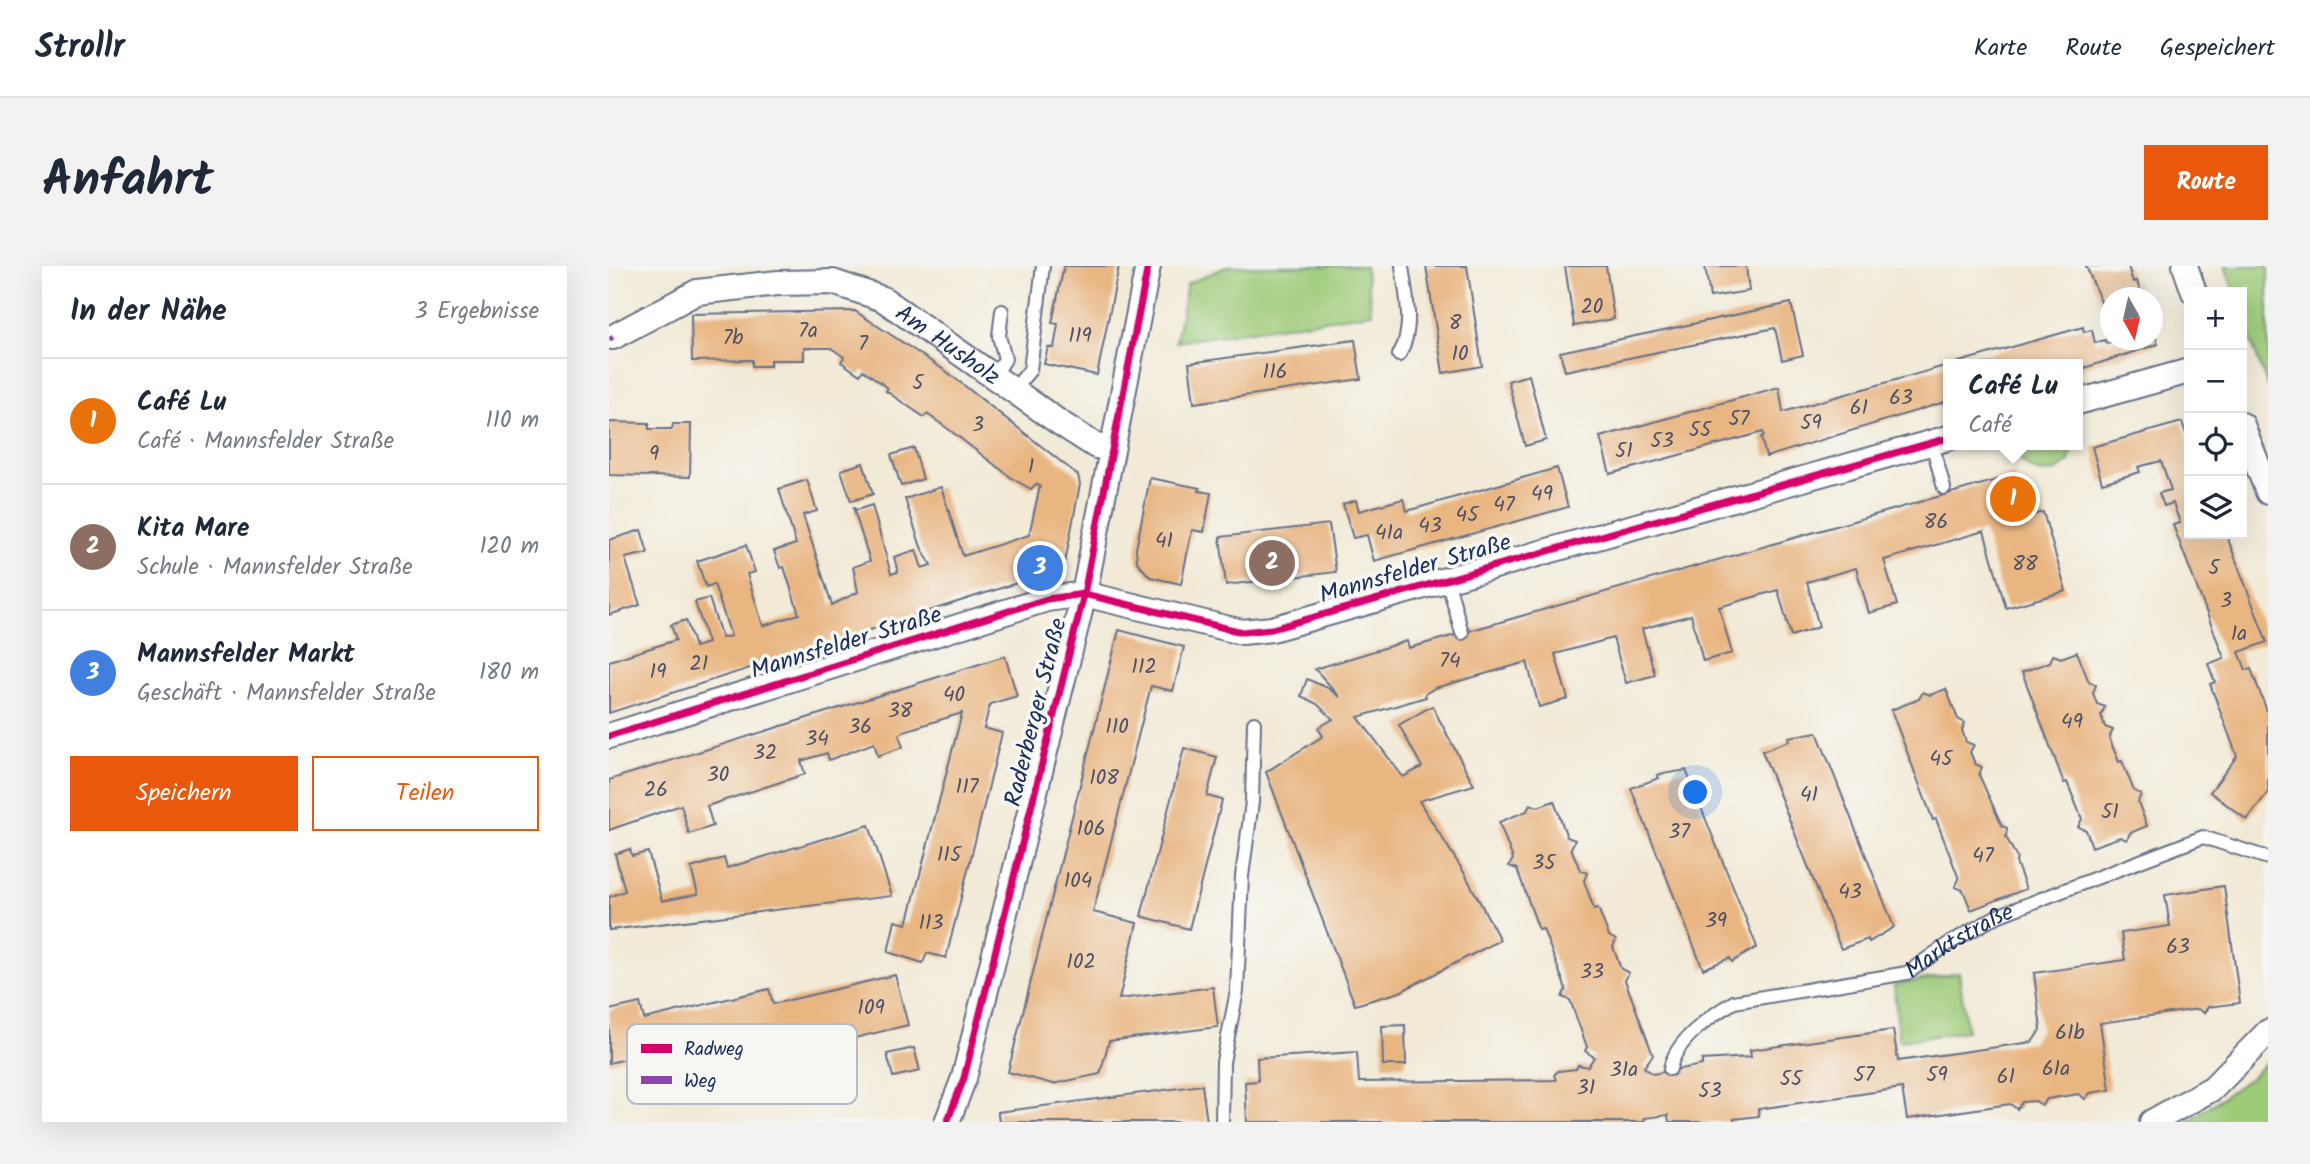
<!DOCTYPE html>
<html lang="de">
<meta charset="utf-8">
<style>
:root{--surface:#fff;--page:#f2f2f3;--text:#1f2937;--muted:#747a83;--line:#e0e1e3;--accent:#ea580c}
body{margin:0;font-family:Kalam,sans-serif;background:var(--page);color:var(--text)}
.controls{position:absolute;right:21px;top:21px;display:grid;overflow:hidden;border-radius:0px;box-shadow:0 7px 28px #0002}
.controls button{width:63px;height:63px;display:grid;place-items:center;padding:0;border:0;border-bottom:2px solid var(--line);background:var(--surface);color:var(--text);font:35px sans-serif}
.compass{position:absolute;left:1491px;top:21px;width:63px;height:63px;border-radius:50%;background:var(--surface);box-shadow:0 7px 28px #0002;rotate:172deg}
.you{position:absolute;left:1087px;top:527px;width:24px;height:24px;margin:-18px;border:5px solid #fff;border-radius:50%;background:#1a73e8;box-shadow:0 0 0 10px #1a73e833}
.badge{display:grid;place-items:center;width:46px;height:46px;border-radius:50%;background:var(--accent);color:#fff;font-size:23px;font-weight:700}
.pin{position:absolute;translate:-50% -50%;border:4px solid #fff;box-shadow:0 2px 7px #0006}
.popup{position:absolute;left:1334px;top:93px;width:140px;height:91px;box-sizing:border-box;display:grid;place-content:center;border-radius:0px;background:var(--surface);filter:drop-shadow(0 2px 5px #0005);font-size:23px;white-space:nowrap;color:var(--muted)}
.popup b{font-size:26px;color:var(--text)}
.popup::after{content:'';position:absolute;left:50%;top:100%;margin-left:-14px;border:14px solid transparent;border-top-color:var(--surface)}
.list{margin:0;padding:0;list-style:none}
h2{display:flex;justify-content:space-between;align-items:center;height:91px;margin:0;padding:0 28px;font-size:30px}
h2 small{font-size:23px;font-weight:400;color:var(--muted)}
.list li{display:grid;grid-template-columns:46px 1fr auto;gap:21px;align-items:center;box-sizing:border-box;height:126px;padding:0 28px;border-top:2px solid var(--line)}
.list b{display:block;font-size:26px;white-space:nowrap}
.list p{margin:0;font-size:23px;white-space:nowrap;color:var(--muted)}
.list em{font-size:23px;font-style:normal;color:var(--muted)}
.actions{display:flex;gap:14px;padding:21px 28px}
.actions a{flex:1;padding:16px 0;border:2px solid var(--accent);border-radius:0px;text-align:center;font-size:24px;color:var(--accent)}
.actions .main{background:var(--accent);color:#fff}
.icon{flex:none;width:38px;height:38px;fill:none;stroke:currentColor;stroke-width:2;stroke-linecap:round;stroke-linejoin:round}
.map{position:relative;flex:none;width:1659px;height:856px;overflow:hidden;border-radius:0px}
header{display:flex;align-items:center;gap:42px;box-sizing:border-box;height:98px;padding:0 35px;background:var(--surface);border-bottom:2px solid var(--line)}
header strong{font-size:33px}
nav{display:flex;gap:38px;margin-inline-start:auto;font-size:24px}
.intro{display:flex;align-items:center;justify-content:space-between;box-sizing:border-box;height:168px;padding:0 42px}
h1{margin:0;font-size:49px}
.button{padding:18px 32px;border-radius:0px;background:var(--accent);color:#fff;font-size:24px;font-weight:700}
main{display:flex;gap:42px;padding:0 42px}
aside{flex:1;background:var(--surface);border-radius:0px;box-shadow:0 7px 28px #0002}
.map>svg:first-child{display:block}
.green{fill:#9dcb78;stroke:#5c7d6b;stroke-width:2}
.building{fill:#e9b682}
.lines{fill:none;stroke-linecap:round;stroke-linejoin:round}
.service-casing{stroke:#667088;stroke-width:16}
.minor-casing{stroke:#667088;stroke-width:28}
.service{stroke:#fff;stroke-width:12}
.minor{stroke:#fff;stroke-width:24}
.quiet{stroke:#8e44ad;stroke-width:5;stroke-dasharray:10 5;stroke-linecap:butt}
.cycleway-casing{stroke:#f6f6f2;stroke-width:11}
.cycleway{stroke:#d6006c;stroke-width:7}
.labels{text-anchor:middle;stroke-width:7;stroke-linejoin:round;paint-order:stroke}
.number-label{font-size:21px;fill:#4e5167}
.street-label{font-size:24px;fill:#1b2f5e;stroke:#f6f6f2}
.key{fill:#f6f6f2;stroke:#b4bac6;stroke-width:2}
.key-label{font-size:19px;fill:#1b2f5e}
</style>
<header>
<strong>Strollr</strong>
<nav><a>Karte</a><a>Route</a><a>Gespeichert</a></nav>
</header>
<div class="intro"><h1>Anfahrt</h1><a class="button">Route</a></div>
<main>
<aside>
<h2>In der Nähe<small>3 Ergebnisse</small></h2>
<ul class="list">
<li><span class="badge" style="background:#e8710a">1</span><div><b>Café Lu</b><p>Café · Mannsfelder Straße</p></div><em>110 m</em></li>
<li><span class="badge" style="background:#8d6e63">2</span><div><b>Kita Mare</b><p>Schule · Mannsfelder Straße</p></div><em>120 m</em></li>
<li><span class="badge" style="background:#3f7fe0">3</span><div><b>Mannsfelder Markt</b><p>Geschäft · Mannsfelder Straße</p></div><em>180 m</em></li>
</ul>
<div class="actions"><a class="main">Speichern</a><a>Teilen</a></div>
</aside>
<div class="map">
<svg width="1659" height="856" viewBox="0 0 1659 856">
<rect width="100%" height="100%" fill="#f6f6f2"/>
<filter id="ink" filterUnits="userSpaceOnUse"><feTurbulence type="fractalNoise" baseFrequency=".0143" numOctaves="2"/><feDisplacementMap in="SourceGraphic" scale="14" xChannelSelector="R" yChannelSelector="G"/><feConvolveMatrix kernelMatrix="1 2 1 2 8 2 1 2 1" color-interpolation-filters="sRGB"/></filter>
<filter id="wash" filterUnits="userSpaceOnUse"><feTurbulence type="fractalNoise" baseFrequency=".00686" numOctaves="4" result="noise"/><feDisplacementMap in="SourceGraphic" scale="28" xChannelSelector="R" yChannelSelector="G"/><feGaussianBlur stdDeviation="1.57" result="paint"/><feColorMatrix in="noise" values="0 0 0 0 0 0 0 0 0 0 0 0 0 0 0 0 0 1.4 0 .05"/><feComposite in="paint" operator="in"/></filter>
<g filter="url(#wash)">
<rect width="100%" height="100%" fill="#f2ead7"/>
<path class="green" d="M619 0H756L763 47 567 76 578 18Z
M1616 0H1659V122L1633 49V26H1625Z
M1417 179H1463L1460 196C1439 215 1416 208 1406 182Z
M1350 707 1358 765 1290 775 1285 719Z
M1659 794V856H1578L1644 810Z"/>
<g id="blocks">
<path class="building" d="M455 0H510L488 109 435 98 439 81 445 82 449 58 443 57Z
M817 0H858L873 100 834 107Z
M956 0H997L1005 53 965 60Z
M1096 0H1137L1140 25 1101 31Z
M1477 0H1519L1524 16 1528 15 1533 32H1502V60Z
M1182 37 1194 89 1173 94 1166 62 956 105 951 86Z
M246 45 338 106 469 209 471 218 455 302 0 447V395L67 374 62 359 77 354 86 381 99 377 86 336 100 332 113 372 122 370 105 318 97 321 88 295 137 279 146 306 138 308 154 360 190 348 175 301 171 302 165 285 187 278 170 223 198 214 208 245 194 249 223 339 249 326 244 301 261 295 244 241 247 244 263 239 282 308 289 306 285 291 307 284 313 302 322 299 312 281 296 233 332 221 354 290 420 269 431 220 427 218 422 223 404 213 338 162 318 148 315 151 277 125 279 122 254 104 251 109 232 96 235 91 222 82H195V94H161V100H143V94L83 95 82 48Z
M1474 61 1475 66 1483 64 1486 77 1496 74 1498 78 1506 74H1544V63L1549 78 1469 104V98H1343Z
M746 74 752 113 585 137 580 97Z
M1339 99V135L1157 191 1152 171 1155 170 1154 166 1001 208 991 171 1170 121 1174 146Z
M920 109 937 174 916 180 899 115Z
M0 156 40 157V163H63L64 158H82L81 211 0 209Z
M1573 156 1580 176V268H1617L1658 376 1630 386 1637 404 1642 403 1659 448V526L1638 554 1601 526 1628 490 1601 418 1606 416 1599 398 1615 392 1564 259 1571 257 1564 237 1555 240 1550 227 1562 224 1552 195 1529 201 1531 206 1493 217 1483 181Z
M305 182 314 213 292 220 282 189Z
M254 197 264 228 242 235 232 204Z
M948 202 959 241 765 295 758 269 744 272 734 238 747 234 750 245 794 233 798 245Z
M1405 209 1417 251 1434 246 1457 325 1397 342 1375 265 1275 294 1288 339 1260 347 1247 302 1198 316 1210 361 1182 370 1169 324 1110 341 1123 387 1094 395 1082 349 1033 363 1046 409 1017 417 1004 372 946 388 959 433 930 441 918 396 826 422 816 428 817 431 749 451 794 511 813 501 790 459 823 440 865 519 810 535 856 608 891 674 791 726 746 739 657 506 714 470 709 462 724 453 708 438 692 430 698 413 719 422 731 431 706 403 798 375 800 382 853 367Z
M541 212 591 222 590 225 602 227 595 266 583 264 572 318 541 311 528 296 527 283Z
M720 258 727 306 617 319 611 271Z
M32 264 39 287 16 292 31 339 0 349V274Z
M510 364 575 381 564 425 542 420 484 646 528 657 510 733 604 721 609 761 500 775 491 808 444 818 399 806Z
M1468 386 1480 416 1487 419 1484 427 1488 438 1496 441 1492 449 1496 461 1504 464 1500 472 1510 496 1513 495 1525 525 1532 528 1529 536 1538 560 1521 567 1518 574 1511 571 1483 581 1477 564 1469 561 1473 553 1458 516 1455 517 1413 406 1441 396 1444 389 1452 392Z
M396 390 408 430 381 438 375 462 393 467 337 692 318 687 314 697 279 686 286 655 298 658 353 447 295 465 290 469 294 481 269 490 265 477 220 494 218 487 192 495 196 508 98 540 104 560 80 568 72 539 0 564V514Z
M1337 423 1349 453 1356 457 1353 464 1357 476 1365 479 1361 486 1366 498 1373 501 1370 509 1393 560 1398 562 1397 571 1408 592 1407 596 1417 623 1362 644 1354 624 1346 621 1350 613 1327 553 1324 554 1282 444 1310 433 1314 426 1321 429Z
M1208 466 1285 661 1260 676 1259 673 1232 683 1153 485 1180 475 1179 471Z
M575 482 608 491 598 530 613 534 580 663 532 650Z
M1077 504 1148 681 1123 696 1121 692 1094 703 1022 522 1050 512 1048 509Z
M945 535 958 571 966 574 962 582 971 604 978 607 975 615 985 643 989 642 1000 670 1007 674 1004 681 1012 703 1020 707 1016 714 1044 789 1035 801 1044 808 1093 799V794L1142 791 1141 784 1284 764 1289 795 1423 776 1432 763 1425 707 1516 694 1512 667 1561 660 1556 629 1615 620 1631 737 1599 741 1595 747 1589 743 1491 757 1501 824 1481 827 1476 833 1470 828 1438 833 1433 839 1426 835 1413 836 1408 843 1401 838 1298 853 1293 822 1149 843 1150 850 1125 853V856H1060L1059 849 1035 852 1036 856H638L636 816 649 815 648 792 748 786 750 816 947 814 945 809 949 805 967 803 969 799 979 801 985 791 976 785 978 781 961 734 953 731 957 723 934 663 930 664 908 603 900 600 904 593 890 556 918 545 921 538 929 541Z
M260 559 283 630 0 664V631L16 625 6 588 21 583 23 590 39 586 53 635 89 628 82 602 115 592 118 602Z
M286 709 299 759 176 789 172 773 46 803 43 787 0 797V744L31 737 35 753 160 723 164 738Z
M796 759 797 799H774L773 760Z
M305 782 311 805 284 811 278 788Z
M593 819 598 856H390L389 849V846Z"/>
</g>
</g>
<g filter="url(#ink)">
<use href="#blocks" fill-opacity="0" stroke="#667088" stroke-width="2"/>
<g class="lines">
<g class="service-casing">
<g id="service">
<path d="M790 89C806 61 797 31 793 0"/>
<path d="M386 109 396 93 390 70 393 45"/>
<path d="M405 123 421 104 434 0"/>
<path d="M1323 177 1335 222"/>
<path d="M838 313 853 367"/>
<path id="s1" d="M1061 803C1066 775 1101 750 1125 736L1298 707 1339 678 1388 650 1594 571 1659 592"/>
<path d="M613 856 614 796 628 725 633 610 643 536 645 457"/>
</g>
</g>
<g class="minor-casing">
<g id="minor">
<path d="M1576 0 1585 26"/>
<path id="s2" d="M4 71 88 26 169 17 224 16 274 33 451 157 487 180 503 182"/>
<path d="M1469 136 1580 105"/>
<path d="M1633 159 1659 226"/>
<path d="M0 470 438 333 475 328 633 366 663 363 1339 172"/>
<path d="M338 856 355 812 475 328 539 0"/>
<path d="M1543 856 1604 822 1659 766"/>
</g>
</g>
<use href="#service" class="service"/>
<use href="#minor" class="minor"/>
<path class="quiet" d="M0 74 4 71"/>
<g class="cycleway-casing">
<path id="cycleway" d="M0 470 438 333 475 328 633 366 663 363 1339 172
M338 856 355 812 475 328 539 0"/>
</g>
<use href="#cycleway" class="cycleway"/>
</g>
</g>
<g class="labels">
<g class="number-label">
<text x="983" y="47">20</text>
<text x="846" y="63">8</text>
<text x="199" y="71">7a</text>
<text x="471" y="76">119</text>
<text x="124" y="78">7b</text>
<text x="254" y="84">7</text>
<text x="851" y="94">10</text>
<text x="666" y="112">116</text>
<text x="309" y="123">5</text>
<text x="1292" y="138">63</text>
<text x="1250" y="148">61</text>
<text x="1130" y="159">57</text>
<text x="1202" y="163">59</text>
<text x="369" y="165">3</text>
<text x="1091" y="170">55</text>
<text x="1053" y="181">53</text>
<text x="1015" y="191">51</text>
<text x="45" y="194">9</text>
<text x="422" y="207">1</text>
<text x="933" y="234">49</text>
<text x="895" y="245">47</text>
<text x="858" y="255">45</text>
<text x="1327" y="262">86</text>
<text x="821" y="266">43</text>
<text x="780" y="273">41a</text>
<text x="555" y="281">41</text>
<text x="1416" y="304">88</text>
<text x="1605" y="308">5</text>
<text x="1617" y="341">3</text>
<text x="1630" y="374">1a</text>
<text x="841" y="401">74</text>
<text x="90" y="404">21</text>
<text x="535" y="407">112</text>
<text x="49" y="412">19</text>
<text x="345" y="435">40</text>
<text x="291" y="451">38</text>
<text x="1463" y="462">49</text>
<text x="251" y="467">36</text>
<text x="508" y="467">110</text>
<text x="208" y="479">34</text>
<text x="156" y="493">32</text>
<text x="1332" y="499">45</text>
<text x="109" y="515">30</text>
<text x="495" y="518">108</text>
<text x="358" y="527">117</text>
<text x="47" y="530">26</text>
<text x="1200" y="535">41</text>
<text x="1501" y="552">51</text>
<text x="482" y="569">106</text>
<text x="1070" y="572">37</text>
<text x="340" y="595">115</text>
<text x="1374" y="596">47</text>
<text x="935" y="603">35</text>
<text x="469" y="621">104</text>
<text x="1241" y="632">43</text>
<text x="1107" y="661">39</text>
<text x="322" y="663">113</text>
<text x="1569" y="687">63</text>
<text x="472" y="702">102</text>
<text x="983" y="712">33</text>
<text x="262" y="748">109</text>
<text x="1461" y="773">61b</text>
<text x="1447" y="809">61a</text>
<text x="1015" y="810">31a</text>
<text x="1255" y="815">57</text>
<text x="1328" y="815">59</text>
<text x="1397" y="817">61</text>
<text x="1182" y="819">55</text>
<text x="977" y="828">31</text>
<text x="1101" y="831">53</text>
</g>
<g class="street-label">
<text dy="8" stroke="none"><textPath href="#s2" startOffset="364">Am Husholz</textPath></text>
<text transform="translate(806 302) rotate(-16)" y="8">Mannsfelder Straße</text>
<text transform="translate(237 376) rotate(-17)" y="8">Mannsfelder Straße</text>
<text transform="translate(426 446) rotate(-76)" y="8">Raderberger Straße</text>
<text dy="8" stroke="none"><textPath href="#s1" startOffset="332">Marktstraße</textPath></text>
</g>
</g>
<rect x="18" y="758" width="230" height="80" rx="10" class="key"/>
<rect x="32" y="778" width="31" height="9" fill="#d6006c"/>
<rect x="32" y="810" width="31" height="8" fill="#8e44ad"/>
<g class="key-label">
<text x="75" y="789">Radweg</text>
<text x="75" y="821">Weg</text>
</g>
</svg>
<div class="controls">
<button>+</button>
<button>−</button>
<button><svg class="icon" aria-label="locate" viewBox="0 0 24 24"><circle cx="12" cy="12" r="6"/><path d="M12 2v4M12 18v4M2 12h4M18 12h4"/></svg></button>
<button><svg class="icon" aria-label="layers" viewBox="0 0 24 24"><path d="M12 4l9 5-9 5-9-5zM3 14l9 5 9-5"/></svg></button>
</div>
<svg class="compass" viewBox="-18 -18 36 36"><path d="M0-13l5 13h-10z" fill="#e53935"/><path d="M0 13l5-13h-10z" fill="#747a83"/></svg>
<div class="you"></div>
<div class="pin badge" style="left:1404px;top:233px;background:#e8710a">1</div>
<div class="popup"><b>Café Lu</b>Café</div>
<div class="pin badge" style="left:663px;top:297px;background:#8d6e63">2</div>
<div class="pin badge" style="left:431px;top:302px;background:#3f7fe0">3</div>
</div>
</main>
